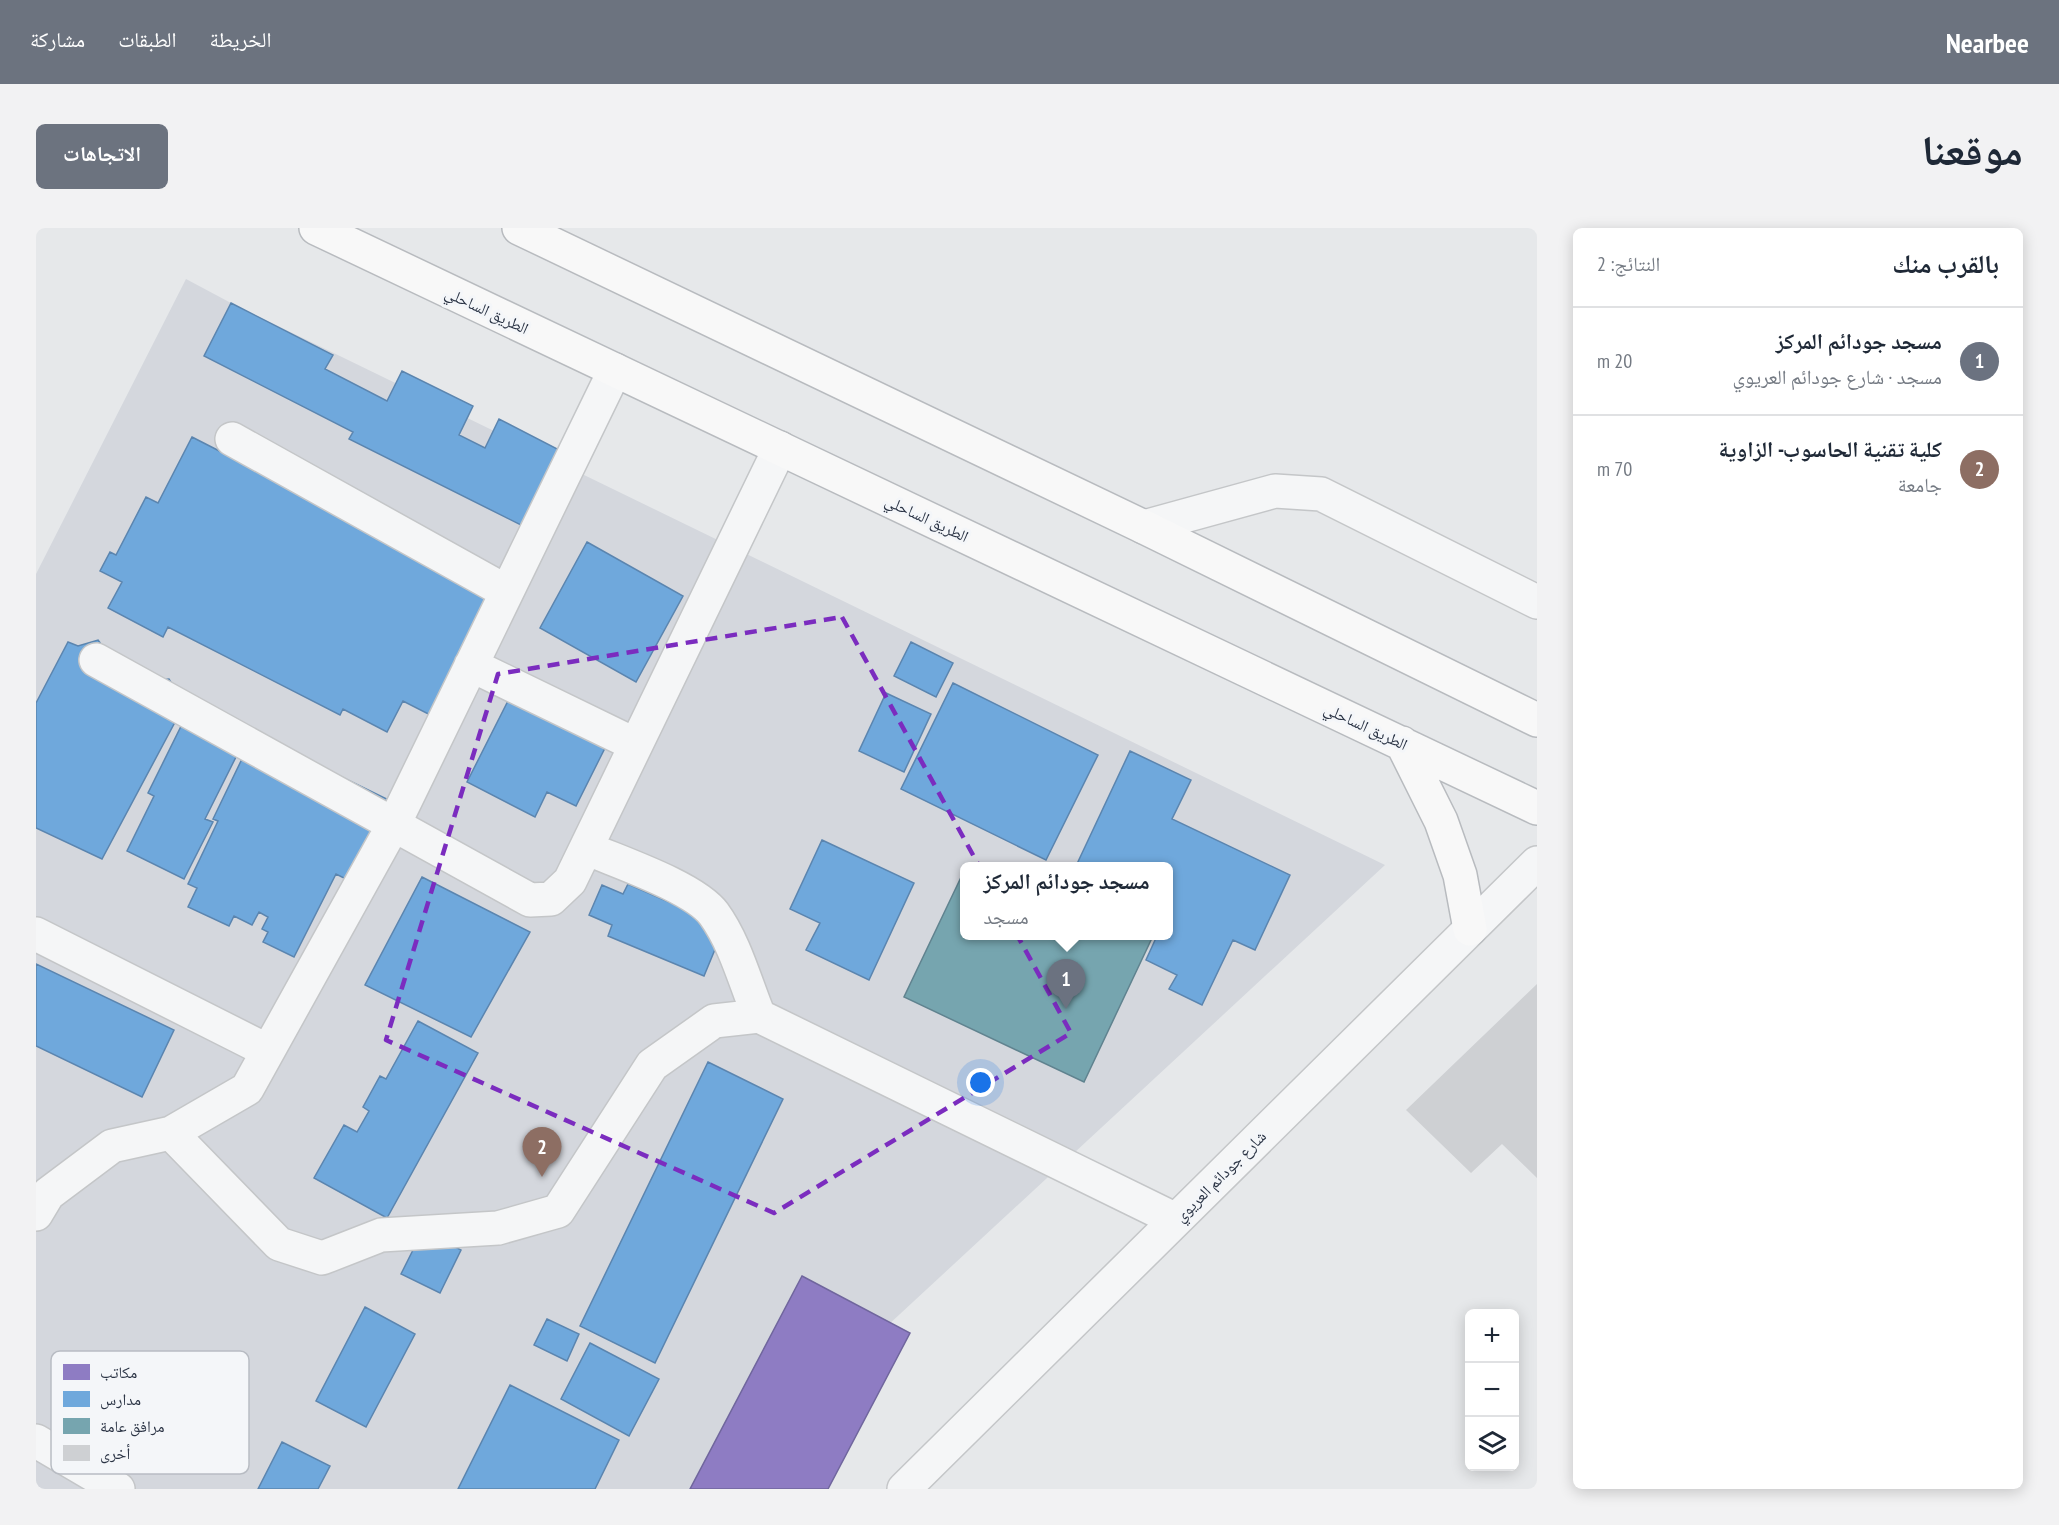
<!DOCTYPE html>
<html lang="ar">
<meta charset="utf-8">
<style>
:root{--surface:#fff;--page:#f2f2f3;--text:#1f2937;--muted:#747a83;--line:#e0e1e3;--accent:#6c737f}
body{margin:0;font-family:"PT Sans Narrow","Noto Naskh Arabic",sans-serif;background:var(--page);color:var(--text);direction:rtl}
.controls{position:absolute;right:18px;bottom:18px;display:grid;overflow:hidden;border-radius:9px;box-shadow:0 3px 15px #0003}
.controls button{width:54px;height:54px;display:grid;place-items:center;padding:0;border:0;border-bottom:2px solid var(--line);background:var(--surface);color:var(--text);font:30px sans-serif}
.you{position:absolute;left:945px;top:855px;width:21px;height:21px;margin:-15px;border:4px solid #fff;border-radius:50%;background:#1a73e8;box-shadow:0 0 0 9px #1a73e833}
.badge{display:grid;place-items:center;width:39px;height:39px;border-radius:50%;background:var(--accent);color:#fff;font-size:20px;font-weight:700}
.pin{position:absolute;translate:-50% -50px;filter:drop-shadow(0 2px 3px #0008)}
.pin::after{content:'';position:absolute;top:32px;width:21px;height:18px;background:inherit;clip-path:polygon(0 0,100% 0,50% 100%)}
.popup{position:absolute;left:924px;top:634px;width:213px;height:78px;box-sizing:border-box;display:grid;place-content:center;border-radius:9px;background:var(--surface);filter:drop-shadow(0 2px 4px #0005);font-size:20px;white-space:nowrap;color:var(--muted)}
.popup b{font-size:22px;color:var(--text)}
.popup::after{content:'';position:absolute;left:50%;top:100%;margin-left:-12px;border:12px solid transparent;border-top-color:var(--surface)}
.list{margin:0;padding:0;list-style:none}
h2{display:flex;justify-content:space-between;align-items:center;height:78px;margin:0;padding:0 24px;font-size:26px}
h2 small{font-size:20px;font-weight:400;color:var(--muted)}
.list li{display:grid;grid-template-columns:39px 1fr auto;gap:18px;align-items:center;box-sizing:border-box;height:108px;padding:0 24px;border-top:2px solid var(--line)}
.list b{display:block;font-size:22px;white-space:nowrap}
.list p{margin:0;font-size:20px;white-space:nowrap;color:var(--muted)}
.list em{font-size:20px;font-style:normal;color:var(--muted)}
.icon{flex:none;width:33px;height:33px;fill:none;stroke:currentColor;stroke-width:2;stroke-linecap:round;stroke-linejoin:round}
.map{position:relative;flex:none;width:1501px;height:1261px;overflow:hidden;direction:ltr;border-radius:9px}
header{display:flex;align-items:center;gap:36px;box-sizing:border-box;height:84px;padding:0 30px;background:var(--accent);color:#fff}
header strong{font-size:28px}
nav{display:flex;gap:33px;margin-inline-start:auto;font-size:21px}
.intro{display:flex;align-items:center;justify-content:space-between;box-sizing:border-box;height:144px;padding:0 36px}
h1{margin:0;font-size:42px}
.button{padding:15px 27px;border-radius:9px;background:var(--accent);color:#fff;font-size:21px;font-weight:700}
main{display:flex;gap:36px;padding:0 36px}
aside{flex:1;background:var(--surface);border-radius:9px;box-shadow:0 3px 15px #0003}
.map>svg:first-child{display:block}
.built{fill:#d4d7dd;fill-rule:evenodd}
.offices{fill:#8e7cc3;stroke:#70669d;stroke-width:1.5}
.schools{fill:#6fa8dc;stroke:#5b85af;stroke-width:1.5}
.public{fill:#76a5af;stroke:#60838f;stroke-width:1.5}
.building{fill:#ced0d3}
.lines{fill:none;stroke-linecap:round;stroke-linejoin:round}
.minor-casing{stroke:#c4c6c8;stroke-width:36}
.highway-casing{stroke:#b8bbbf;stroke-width:36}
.minor{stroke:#f5f6f7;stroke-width:33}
.highway{stroke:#f8f8f8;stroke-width:33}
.marked{fill:none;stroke:#7b2cbf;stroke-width:4.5;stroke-dasharray:12 8;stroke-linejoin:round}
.labels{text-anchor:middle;stroke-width:6;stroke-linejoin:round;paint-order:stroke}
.street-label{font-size:16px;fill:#2b3445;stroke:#f4f6f9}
.key{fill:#f4f6f9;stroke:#b8bcc3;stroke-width:1.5}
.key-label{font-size:16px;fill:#2b3445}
</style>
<header>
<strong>Nearbee</strong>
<nav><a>الخريطة</a><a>الطبقات</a><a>مشاركة</a></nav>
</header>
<div class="intro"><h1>موقعنا</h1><a class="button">الاتجاهات</a></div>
<main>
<aside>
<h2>بالقرب منك<small>النتائج: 2</small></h2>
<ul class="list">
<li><span class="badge" style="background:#6b7280">1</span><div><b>مسجد جودائم المركز</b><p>مسجد · شارع جودائم العريوي</p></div><em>20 m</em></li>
<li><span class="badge" style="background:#8d6e63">2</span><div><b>كلية تقنية الحاسوب- الزاوية</b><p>جامعة</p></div><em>70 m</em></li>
</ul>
</aside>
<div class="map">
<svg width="1501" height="1261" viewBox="0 0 1501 1261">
<rect width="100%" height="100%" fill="#e6e8ea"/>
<path class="built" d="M150 51 195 75 1349 637 675 1261H0V346ZM928 638H1132V708H928Z"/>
<path class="offices" d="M766 1048 874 1105 792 1261H654Z"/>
<path class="schools" d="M195 75 297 127 289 141 351 173 366 143 437 178 423 207 449 220 463 191 531 226 493 301 313 211 317 204 168 128Z
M156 209 199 231 466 344 410 495 367 473 351 504 307 481 304 487 132 399 127 409 72 380 86 354 64 343 74 324 80 327 110 269 122 275Z
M551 314 647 368 600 454 504 400Z
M62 412 79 435 116 453 133 451 141 464 153 468 66 631 0 600V475L32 414 42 418Z
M875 414 917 435 900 469 858 448Z
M481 455 577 504 540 578 511 564 499 589 431 554Z
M917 455 1062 527 1010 632 865 561Z
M850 465 895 486 868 544 823 523Z
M158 472 214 501 169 591 177 594 148 651 91 623 118 568 112 565Z
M218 506 361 576 322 657 300 646 258 729 227 714 232 704 226 701 232 689 223 684 216 697 198 688 193 698 152 679 161 660 152 656 182 593 177 591Z
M1094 523 1155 552 1136 591 1254 647 1219 722 1197 712 1166 777 1133 761 1141 747 1110 732 1120 710 1115 708H1132V638H1040Z
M786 612 878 655 833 752 770 722 784 695 754 681Z
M386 649 494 704 435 809 329 757Z
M592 656 658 685 687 702 668 748 572 708 576 697 553 687 566 657 587 666Z
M0 736 138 802 106 869 0 818Z
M382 793 442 825 351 990 278 950 308 897 321 904 333 883 327 879 344 848 350 851Z
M672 834 747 871 619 1135 544 1098Z
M387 1002 425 1022 404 1065 365 1046Z
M329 1079 379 1106 330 1199 280 1173Z
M511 1091 543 1106 531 1133 498 1117Z
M554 1115 623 1151 593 1208 525 1171Z
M474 1157 583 1212 559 1261H422Z
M246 1214 294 1238 282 1261H222Z"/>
<path class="public" d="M928 643V708H1109L1116 710 1048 854 868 769Z"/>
<path class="building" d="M1501 756V950L1466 916 1435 945 1370 882Z"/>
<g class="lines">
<g class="minor-casing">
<path id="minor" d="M196 211 471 364
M1108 299 1239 263 1285 266 1501 374
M60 432 494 672 515 671 534 653 744 220
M435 437 600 517
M550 620C582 634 658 659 678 686 699 715 709 754 723 788
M0 706 232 823
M135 905 243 1016 286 1030 345 1007 462 1000 522 983 616 837 678 793 723 788 1140 992
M0 986 12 966 76 918 135 905 211 861 358 596 579 142
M0 1213 82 1261
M868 1261 1501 635"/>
</g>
<g class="highway-casing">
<path id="highway" d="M280 0 1501 580
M483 0 1108 299 1501 492
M1366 515 1405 593 1424 647 1434 701"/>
</g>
<use href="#minor" class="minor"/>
<use href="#highway" class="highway"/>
</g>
<path class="marked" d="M806 389 1035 805 738 985 350 812 462 446Z"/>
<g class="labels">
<g class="street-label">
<text transform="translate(451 82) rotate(25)" y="6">الطريق الساحلي</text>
<text transform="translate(891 290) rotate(25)" y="6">الطريق الساحلي</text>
<text transform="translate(1330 498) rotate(25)" y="6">الطريق الساحلي</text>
<text transform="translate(1184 948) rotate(-45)" y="6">شارع جودائم العريوي</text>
</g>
</g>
<rect x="15" y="1123" width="198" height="123" rx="9" class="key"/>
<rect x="27" y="1136" width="27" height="16" fill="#8e7cc3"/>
<rect x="27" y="1163" width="27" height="16" fill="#6fa8dc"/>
<rect x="27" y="1190" width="27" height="16" fill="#76a5af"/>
<rect x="27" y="1217" width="27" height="16" fill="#ced0d3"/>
<g class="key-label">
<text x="64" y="1150">مكاتب</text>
<text x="64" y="1177">مدارس</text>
<text x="64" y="1204">مرافق عامة</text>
<text x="64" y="1231">أخرى</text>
</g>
</svg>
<div class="controls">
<button>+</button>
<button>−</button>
<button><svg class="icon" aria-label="layers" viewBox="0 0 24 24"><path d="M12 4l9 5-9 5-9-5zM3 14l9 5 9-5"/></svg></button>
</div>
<div class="you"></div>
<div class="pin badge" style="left:1030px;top:781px;background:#6b7280">1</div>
<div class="popup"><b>مسجد جودائم المركز</b>مسجد</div>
<div class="pin badge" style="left:506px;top:949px;background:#8d6e63">2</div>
</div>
</main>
